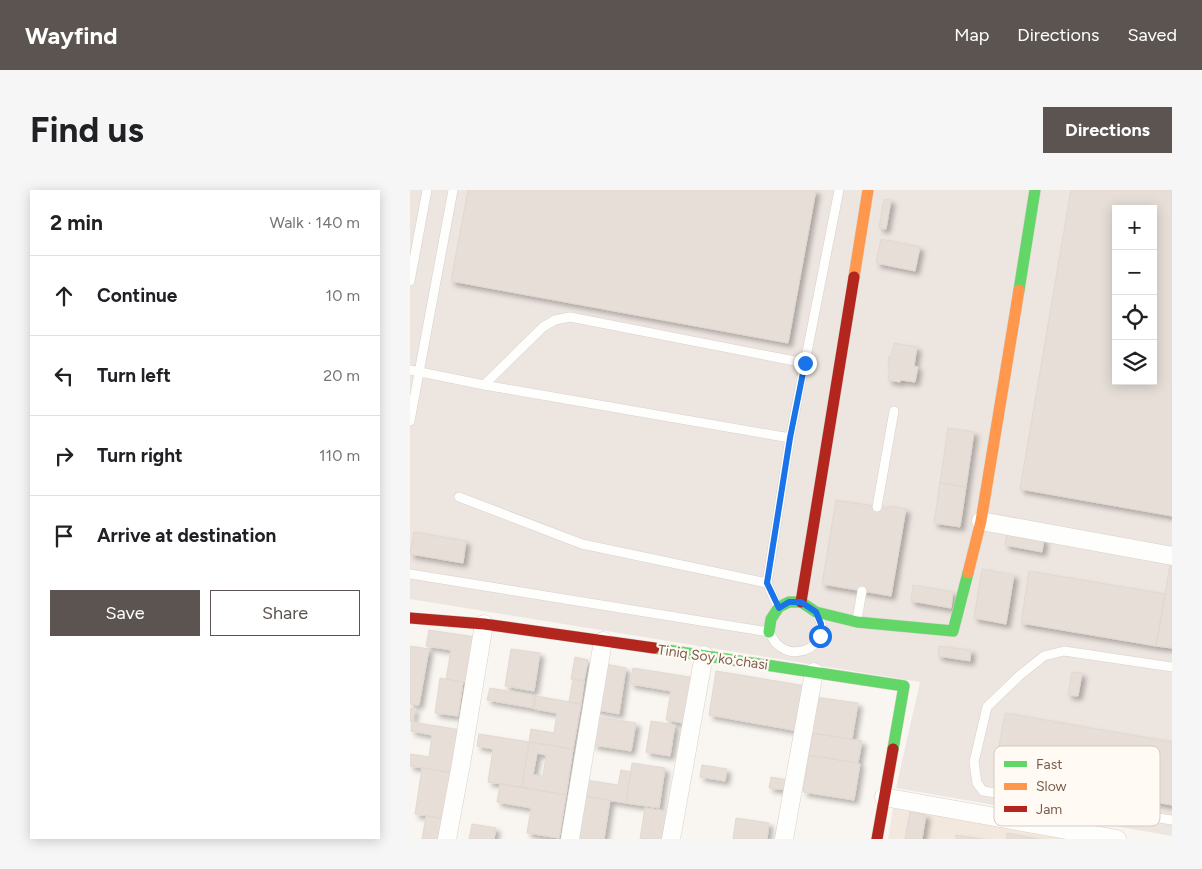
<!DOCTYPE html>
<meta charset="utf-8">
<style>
:root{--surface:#fff;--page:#f6f6f6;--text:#202124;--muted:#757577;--line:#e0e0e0;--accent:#5c5450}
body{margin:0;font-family:Figtree,sans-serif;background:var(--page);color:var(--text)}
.controls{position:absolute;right:15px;top:15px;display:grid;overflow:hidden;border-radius:0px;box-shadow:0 2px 12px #0003}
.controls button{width:45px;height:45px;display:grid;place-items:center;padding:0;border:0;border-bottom:1px solid var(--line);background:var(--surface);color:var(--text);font:25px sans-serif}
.stop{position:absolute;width:15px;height:15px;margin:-11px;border:4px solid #1a73e8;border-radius:50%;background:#fff}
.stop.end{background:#1a73e8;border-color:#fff;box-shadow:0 1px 5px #0008}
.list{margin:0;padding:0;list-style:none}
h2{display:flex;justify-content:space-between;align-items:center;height:65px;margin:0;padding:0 20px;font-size:21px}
h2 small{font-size:16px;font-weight:400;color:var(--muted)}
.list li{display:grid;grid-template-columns:32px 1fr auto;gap:15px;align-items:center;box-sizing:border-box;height:80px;padding:0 20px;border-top:1px solid var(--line)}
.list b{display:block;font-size:19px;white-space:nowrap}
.list em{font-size:16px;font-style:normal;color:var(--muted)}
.actions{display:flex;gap:10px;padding:15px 20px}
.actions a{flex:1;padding:11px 0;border:1px solid var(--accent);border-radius:0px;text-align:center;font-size:18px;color:var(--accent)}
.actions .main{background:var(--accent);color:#fff}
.icon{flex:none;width:28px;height:28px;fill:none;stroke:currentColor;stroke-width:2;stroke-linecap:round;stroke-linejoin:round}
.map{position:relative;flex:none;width:762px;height:649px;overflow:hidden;border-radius:0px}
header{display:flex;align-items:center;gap:30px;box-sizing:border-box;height:70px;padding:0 25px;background:var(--accent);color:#fff}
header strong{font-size:24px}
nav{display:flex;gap:28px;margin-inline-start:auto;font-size:18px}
.intro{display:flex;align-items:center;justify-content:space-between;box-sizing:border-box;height:120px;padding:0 30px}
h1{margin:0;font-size:35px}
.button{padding:12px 22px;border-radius:0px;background:var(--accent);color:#fff;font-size:18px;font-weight:700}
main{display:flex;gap:30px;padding:0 30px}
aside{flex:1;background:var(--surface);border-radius:0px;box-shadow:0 2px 12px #0003}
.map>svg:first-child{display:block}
.residential{fill:#f2e8de}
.industrial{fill:#ede5e0;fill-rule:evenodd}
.building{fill:#e6ded7;stroke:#e2d8d2;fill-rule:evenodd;filter:url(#shadow)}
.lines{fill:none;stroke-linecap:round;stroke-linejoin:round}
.lane-casing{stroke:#d7d1cb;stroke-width:10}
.street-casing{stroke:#d7d1cb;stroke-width:19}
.fast-casing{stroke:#d9d2cb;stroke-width:12}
.slow-casing{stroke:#d9d2cb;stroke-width:12}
.jam-casing{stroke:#d9d2cb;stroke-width:12}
.lane{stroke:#fefefd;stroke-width:9}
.street{stroke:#fefefd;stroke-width:18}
.fast{stroke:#63d668;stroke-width:11}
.slow{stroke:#ff974d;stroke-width:11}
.jam{stroke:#b3261e;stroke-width:11}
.route{stroke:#1a73e8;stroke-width:6}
.labels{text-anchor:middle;stroke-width:4.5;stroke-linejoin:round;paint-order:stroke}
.street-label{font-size:14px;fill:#7a5c4d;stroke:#fffaf3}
.key{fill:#fffaf3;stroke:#d7cbc1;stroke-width:1}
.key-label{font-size:14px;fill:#7a5c4d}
</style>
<header>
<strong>Wayfind</strong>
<nav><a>Map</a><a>Directions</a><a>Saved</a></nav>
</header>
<div class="intro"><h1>Find us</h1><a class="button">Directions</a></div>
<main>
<aside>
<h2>2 min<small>Walk · 140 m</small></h2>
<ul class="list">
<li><svg class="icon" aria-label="ahead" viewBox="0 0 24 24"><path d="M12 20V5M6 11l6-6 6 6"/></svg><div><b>Continue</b></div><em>10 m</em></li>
<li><svg class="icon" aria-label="left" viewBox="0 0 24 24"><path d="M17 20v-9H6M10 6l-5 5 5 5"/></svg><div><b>Turn left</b></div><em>20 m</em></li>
<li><svg class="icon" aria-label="right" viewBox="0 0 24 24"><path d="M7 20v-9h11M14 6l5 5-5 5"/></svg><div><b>Turn right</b></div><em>110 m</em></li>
<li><svg class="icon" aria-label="arrive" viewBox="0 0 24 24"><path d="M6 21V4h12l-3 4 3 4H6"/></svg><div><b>Arrive at destination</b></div></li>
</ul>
<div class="actions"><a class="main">Save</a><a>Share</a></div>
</aside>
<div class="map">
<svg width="762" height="649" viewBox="0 0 762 649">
<defs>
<filter id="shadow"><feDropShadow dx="4" dy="4" stdDeviation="2.5" flood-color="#0004"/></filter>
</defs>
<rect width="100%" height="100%" fill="#f9f5f0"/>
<path class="residential" d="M484 612 674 649H478Z"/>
<path class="industrial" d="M0 0H762V646L486 598 510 492 0 409ZM706 19H743V191H706Z"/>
<path class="building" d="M58 0H406L378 153 41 91Z
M661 0H762V326L610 299ZM706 19H743V191H706Z
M474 9 481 10 476 39 469 38Z
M471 49 510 57 505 81 466 73Z
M484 153 507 157 504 176 508 177 505 192 491 190 490 192 478 190 480 176H478L479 166 481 167Z
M538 238 564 242 556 297 530 293Z
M530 293 556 297 550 337 524 333Z
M426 310 477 318 478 316 496 319 481 406 412 394Z
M4 342 56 351 53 373 0 364Z
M597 343 634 349 632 362 595 355Z
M760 375 762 376V458L746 456Z
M572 379 604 385 596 434 564 428Z
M619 381 755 404 746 456 611 433Z
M503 395 543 402 541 418 501 411Z
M19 440 65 447 58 493 36 489 41 460 16 456Z
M0 456 19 459 9 515 0 514Z
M529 456 561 460 560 471 528 466Z
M101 459 130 463 124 501 95 496Z
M165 467 178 470 174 491 161 489Z
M190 473 216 478 209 524 183 519Z
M223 478 286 488 278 534 256 530 261 501 220 494Z
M306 481 396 496 388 541 299 525Z
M662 482 672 483 668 506 658 505Z
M30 488 53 492 48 526 25 523Z
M163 489 174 491 171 514 159 512Z
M80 498 125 506 123 518 77 510Z
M126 506 171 514 163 559 119 552 121 539 144 543 147 523 124 519Z
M405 507 448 513 442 549 399 543Z
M0 518 5 519 2 532 0 531Z
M595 523 762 552V615L584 584Z
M188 527 226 533 221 561 183 555Z
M241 531 265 535 260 566 236 562Z
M2 532 51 540 44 583 0 576V564L19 567 22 545 1 541Z
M403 543 452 551 448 573 399 565Z
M69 544 119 552 112 597 78 592 83 559 67 556Z
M119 552 163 559 156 605 112 597ZM127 563 136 565 133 586 123 585Z
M399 565 450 574 444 610 393 602Z
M222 573 255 578 249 618 216 613Z
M292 575 317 579 315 591 290 587Z
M12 578 44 583 37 629 5 624Z
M211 580 221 582 216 613 173 606 175 590 208 595Z
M361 587 378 590 376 600 359 598Z
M90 594 156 605 149 648 117 643 121 618 87 612Z
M173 606 200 610 194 649H166Z
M235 618 262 622 258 649H230Z
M500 622 516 625 512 649H495Z
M16 626 34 629 31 649H12Z
M326 628 359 633 357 649H323Z
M62 634 86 638 84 649H59Z
M597 643 628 649H596Z
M546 645 572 649H546Z"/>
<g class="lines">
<g class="lane-casing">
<path id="lane" d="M0 91 17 0
M0 180 74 195 380 248
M74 195 133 137 145 130 160 127 395 173
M0 231 43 0
M49 307 172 354 357 393
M467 317 484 221
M0 384 359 442C362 446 364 452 368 455 386 471 415 457 411 433 410 430 409 428 408 426
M367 415 357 393 380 248 429 0
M447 430 452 401
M762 477 654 461 634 466 609 486 577 517 564 572 567 593 573 601 762 630"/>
</g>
<g class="street-casing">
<path id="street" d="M571 331 762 366
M474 607 707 649
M37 649 51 574 74 434
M160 649 193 451
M261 649 294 465
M374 649 404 482"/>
</g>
<g class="fast-casing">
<path id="fast" d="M609 100 625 0
M359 442 361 429 369 417 379 412H391L406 422 447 432 543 441 558 383
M244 458 494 496 483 559"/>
</g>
<g class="slow-casing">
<path id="slow" d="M444 87 458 0
M558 383 571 331 609 100"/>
</g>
<g class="jam-casing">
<path id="jam" d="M391 412 444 87
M0 428 74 434 244 458
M467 649 483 559"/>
</g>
<use href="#lane" class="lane"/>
<use href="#street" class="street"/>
<use href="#fast" class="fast"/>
<use href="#slow" class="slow"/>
<use href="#jam" class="jam"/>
</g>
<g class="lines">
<path class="route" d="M395 173 380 248 357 393 369 418 379 412H391L406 422 411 434 410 446"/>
</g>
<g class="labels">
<g class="street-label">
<text transform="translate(303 467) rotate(8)" y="5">Tiniq Soy koʻchasi</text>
</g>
</g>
<rect x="584" y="556" width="166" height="80" rx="8" class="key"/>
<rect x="594" y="571" width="23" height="6" fill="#63d668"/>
<rect x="594" y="593" width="23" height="7" fill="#ff974d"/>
<rect x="594" y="616" width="23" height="6" fill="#b3261e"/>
<g class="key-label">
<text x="626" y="579">Fast</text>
<text x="626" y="601">Slow</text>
<text x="626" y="624">Jam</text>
</g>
</svg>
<div class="controls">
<button>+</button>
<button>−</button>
<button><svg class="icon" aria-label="locate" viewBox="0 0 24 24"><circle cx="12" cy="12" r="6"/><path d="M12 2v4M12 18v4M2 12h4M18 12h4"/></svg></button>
<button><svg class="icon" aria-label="layers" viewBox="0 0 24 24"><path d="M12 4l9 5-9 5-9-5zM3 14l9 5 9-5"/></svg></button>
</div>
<div class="stop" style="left:410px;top:446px"></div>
<div class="stop end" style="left:395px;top:173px"></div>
</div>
</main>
